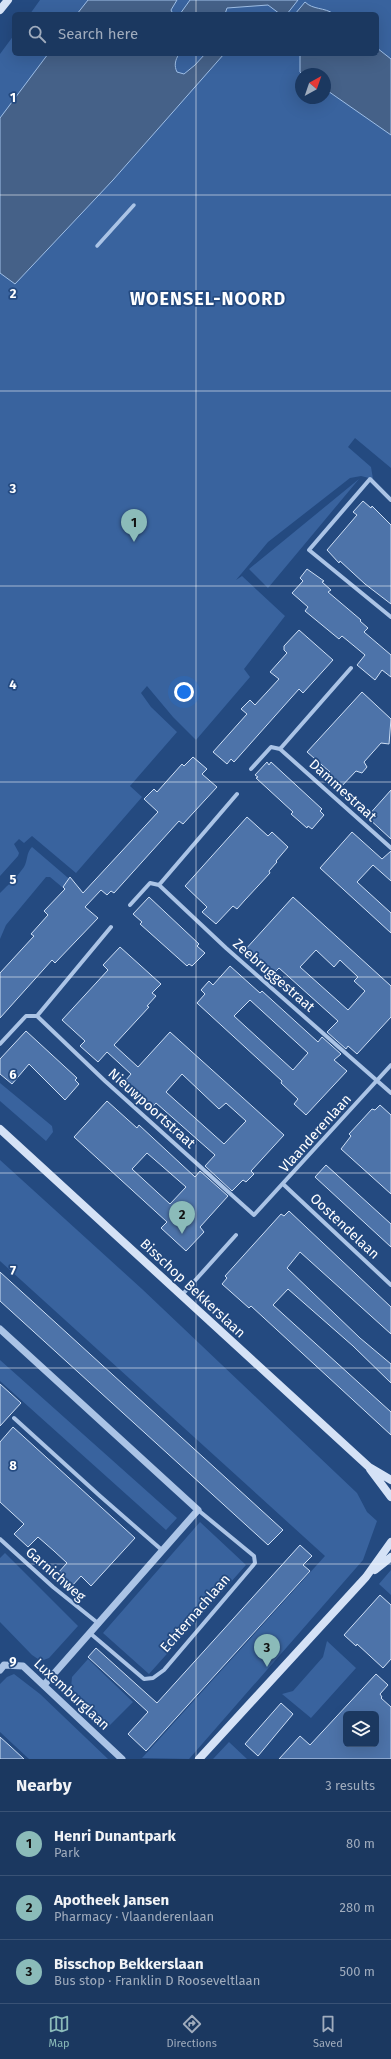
<!DOCTYPE html>
<meta charset="utf-8">
<style>
:root{--surface:#1b3860;--page:#284369;--text:#f1f3f6;--muted:#a0acbd;--line:#395275;--accent:#8bbbb9}
body{margin:0;font-family:"Fira Sans",sans-serif;background:var(--page);color:var(--text)}
.controls{position:absolute;right:12px;bottom:12px;display:grid;overflow:hidden;border-radius:6px;box-shadow:0 4px 16px #0002}
.controls button{width:36px;height:36px;display:grid;place-items:center;padding:0;border:0;border-bottom:1px solid var(--line);background:var(--surface);color:var(--text);font:20px sans-serif}
.compass{position:absolute;left:295px;top:68px;width:36px;height:36px;border-radius:50%;background:var(--surface);box-shadow:0 4px 16px #0002;rotate:40deg}
.you{position:absolute;left:184px;top:692px;width:14px;height:14px;margin:-10px;border:3px solid #fff;border-radius:50%;background:#1a73e8;box-shadow:0 0 0 6px #1a73e833}
.badge{display:grid;place-items:center;width:26px;height:26px;border-radius:50%;background:var(--accent);color:#111;font-size:13px;font-weight:700}
.pin{position:absolute;translate:-50% -33px;filter:drop-shadow(0 1px 2px #0008)}
.pin::after{content:'';position:absolute;top:21px;width:14px;height:12px;background:inherit;clip-path:polygon(0 0,100% 0,50% 100%)}
.list{margin:0;padding:0;list-style:none}
h2{display:flex;justify-content:space-between;align-items:center;height:52px;margin:0;padding:0 16px;font-size:17px}
h2 small{font-size:13px;font-weight:400;color:var(--muted)}
.list li{display:grid;grid-template-columns:26px 1fr auto;gap:12px;align-items:center;box-sizing:border-box;height:64px;padding:0 16px;border-top:1px solid var(--line)}
.list b{display:block;font-size:15px;white-space:nowrap}
.list p{margin:0;font-size:13px;white-space:nowrap;color:var(--muted)}
.list em{font-size:13px;font-style:normal;color:var(--muted)}
.icon{flex:none;width:22px;height:22px;fill:none;stroke:currentColor;stroke-width:2;stroke-linecap:round;stroke-linejoin:round}
.map{position:relative;flex:none;width:391px;height:1759px;overflow:hidden}
.search{position:absolute;background:var(--surface);box-shadow:0 4px 16px #0002;left:12px;right:12px;top:12px;height:44px;display:flex;align-items:center;gap:10px;box-sizing:border-box;padding:0 14px;border-radius:6px;color:var(--muted);font-size:15px}
.sheet{height:244px;background:var(--surface)}
nav{display:flex;justify-content:space-around;align-items:center;box-sizing:border-box;height:56px;border-top:1px solid var(--line);background:var(--surface);font-size:11px;color:var(--muted)}
nav a{display:grid;justify-items:center;gap:2px}
nav .on{color:var(--accent)}
.map>svg:first-child{display:block}
.green{fill:#39639e;fill-rule:evenodd}
.water{fill:#456188;stroke:#9fbfe7}
.building{fill:#4d73a9;stroke:#cedff5;fill-rule:evenodd}
.lines{fill:none;stroke-linecap:round;stroke-linejoin:round}
.pedestrian{stroke:#abc4e6;stroke-width:3.5}
.minor{stroke:#abc4e6;stroke-width:4}
.tertiary{stroke:#abc4e6;stroke-width:7}
.secondary{stroke:#d5e2f6;stroke-width:8}
.grid{fill:none;stroke:#fff;stroke-width:1;stroke-opacity:0.55}
.labels{text-anchor:middle;stroke-width:3.5;stroke-linejoin:round;paint-order:stroke}
.street-label{font-size:14px;fill:#fff;stroke:#244a80}
.district-label{font-size:18px;font-weight:bold;letter-spacing:1px;fill:#fff;stroke:#244a80}
.grid-label{font-size:13px;text-anchor:middle;font-weight:bold;fill:#fff;stroke:#244a80;stroke-width:3.5;stroke-linejoin:round;paint-order:stroke}
</style>
<div class="map">
<svg width="391" height="1759" viewBox="0 0 391 1759">
<rect width="100%" height="100%" fill="#244a80"/>
<path class="green" d="M40 0H391V468L355 438 348 447 371 467 373 479 361 476 350 478 268 542 236 580 242 576 285 616 244 669 250 677 196 740 173 717 147 686 141 693 151 707 177 732 130 786 142 797 76 873 32 836 24 843 19 839 14 844 19 853 18 856 0 876V54L14 35V54H377V14H30ZM301 74H325V98H301Z
M359 479 268 588 249 569Z
M32 847 81 889 74 897 50 877H46L6 925 0 939V893C8 885 18 876 24 867 28 860 26 853 32 847Z
M0 1083 52 1126 53 1132 46 1141 0 1101Z
M0 1160 142 1289 357 1493 367 1512 377 1521 363 1560 189 1759 142 1758 325 1556 0 1261Z
M0 1360 177 1518 166 1530 0 1381Z
M200 1522 246 1565 149 1674 103 1633Z
M5 1553 78 1626 49 1658 41 1661 32 1655 0 1622V1558Z
M391 1570V1595L379 1584Z
M327 1641 356 1668 311 1718 282 1694 293 1691 323 1657Z
M88 1659 133 1702 109 1726 71 1688 72 1677Z
M14 1674 40 1694 108 1759H29L0 1732V1684L7 1677Z
M229 1742 247 1759H213Z"/>
<path class="water" d="M88 0H177L171 10 173 14H77Z
M190 0H298L287 14H280L268 5 227 8 225 14H180Z
M305 2C313 10 324 7 334 14H295Z
M377 48 391 59V135L325 89V74H302L300 72V54H377Z
M48 54H179C175 60 174 66 177 72L184 74 195 65 205 54H224L113 180 15 284 0 273V118Z"/>
<path class="building" d="M363 501 371 508 372 506 391 525V604L365 584 340 561 339 563 327 550 357 515 353 512Z
M307 569 324 581 322 582 331 590 328 592 361 620 360 621 368 628 364 632 391 655V677L382 670 375 680 357 665 365 655 342 636 339 639 305 611 308 607 292 593 303 581 300 578Z
M299 630 333 660 303 693 299 689 234 762 231 759 227 764 213 752 247 714 241 709 250 700 255 705 279 679 270 672 287 653 284 650V646Z
M362 692 391 719 389 744 381 743 364 762 367 767 362 773 356 771 338 790 325 777 330 772 307 752Z
M193 757 207 769 202 774 217 787 183 824 179 821 114 893 111 891 107 895 101 890 85 907 98 918 55 963 52 960 0 1018V973L34 936 31 934 48 915 44 911 65 889 63 887 70 877 83 893 158 812 144 799 154 789 157 792 182 764 184 766Z
M267 762 269 765 271 762 322 809 320 811 324 815 312 829 308 826 307 828 291 814 293 812 256 778 258 777 255 775Z
M391 790V839L367 817Z
M247 817 268 836 272 832 288 847 276 861 277 862 269 871 270 873 245 900 237 909 233 906 216 924 202 912 207 907 185 886Z
M352 832 382 859 391 851V881L373 865 357 882 391 913V933L320 868Z
M149 897 199 944 197 946 205 953 192 966 189 964 187 966 140 924 142 922 133 914Z
M293 897 391 986V1017L357 1054 348 1046 346 1049 327 1032 338 1021 309 995 279 968 271 976 244 951ZM316 950 334 967 340 960 358 977 354 981 365 991 348 1010 300 967Z
M120 947 161 984 152 993 156 996 147 1006 149 1007 114 1045 138 1067 170 1032 284 1135 251 1171 254 1174 246 1182 243 1180 232 1191 205 1166 215 1155 156 1103 149 1111 121 1086 131 1074 107 1052 98 1062 80 1046 85 1041 62 1020 108 970 103 965ZM182 1074 219 1109 226 1103 246 1121 224 1144 166 1092Z
M230 966 260 993 262 991 318 1042 322 1037 341 1054 334 1060 347 1071 306 1115 294 1104 298 1099 281 1083 282 1081 197 1003 205 994 201 990 209 981 213 985ZM250 1000 308 1053 293 1070 234 1016Z
M26 1031 77 1078 75 1080 79 1084 65 1100 29 1064 12 1084 0 1074V1059Z
M107 1101 137 1128 139 1125 195 1177 200 1171 228 1196 200 1227 204 1232 186 1251 161 1228 167 1222 74 1137ZM147 1153 186 1187 170 1204 132 1169Z
M380 1105 391 1115V1194L341 1149 351 1136 349 1134 372 1109 375 1110Z
M326 1165 391 1224V1247L315 1177Z
M289 1211 391 1307V1334L300 1252 287 1268 360 1338 391 1364V1383L353 1346 288 1289 273 1305 391 1412V1435L251 1306 249 1308 222 1284 227 1278 225 1276 281 1214 284 1216Z
M0 1272 283 1530 268 1545 0 1301Z
M0 1384 21 1403 0 1426Z
M13 1427 135 1538 91 1586 81 1576 71 1587 57 1574 67 1563 54 1551 38 1537 28 1547 14 1534 24 1524 0 1502V1442Z
M300 1545 312 1556 303 1565 310 1571 146 1751 128 1734 148 1712 88 1657 96 1648 157 1703Z
M380 1595 391 1605V1659L383 1668 357 1644 356 1646 344 1635Z
M376 1674 388 1685 380 1694 382 1697 381 1698 391 1707V1759H279L300 1736 310 1745ZM346 1714H376V1744H346Z
M281 1703 293 1714 258 1756 245 1744Z
M0 1737 10 1746 24 1759H0Z"/>
<g class="lines">
<path class="pedestrian" d="M97 246 134 205"/>
<path class="minor" d="M391 500 370 479 309 550 391 617
M280 749 391 848
M251 769 271 747 280 749 351 668
M159 885 226 948 391 1093
M130 905 150 883 159 885 237 794
M37 1016 105 1081 254 1215 391 1065
M0 1044 26 1016H37L111 927
M283 1184 391 1285
M182 1295 236 1235
M14 1418 100 1496 163 1551
M0 1539 53 1587 99 1624
M91 1634 144 1679 153 1678 164 1670 255 1563 254 1556 198 1510"/>
<path class="tertiary" d="M0 1329 198 1510 44 1685
M0 1670 4 1665 23 1666 122 1759"/>
<path class="secondary" d="M0 10 8 0
M0 1129 369 1467 391 1480
M370 1469 391 1497
M375 1570 391 1557
M199 1759 366 1577 391 1542"/>
</g>
<path class="grid" d="M196 0V14M196 54V1759M0 195H391M0 391H391M0 586H391M0 782H391M0 977H391M0 1173H391M0 1368H391M0 1564H391"/>
<g class="labels">
<g class="street-label">
<text transform="translate(343 790) rotate(42)" y="5">Dammestraat</text>
<text transform="translate(274 975) rotate(41)" y="5">Zeebruggestraat</text>
<text transform="translate(152 1108) rotate(42)" y="5">Nieuwpoortstraat</text>
<text transform="translate(315 1133) rotate(-48)" y="5">Vlaanderenlaan</text>
<text transform="translate(345 1226) rotate(43)" y="5">Oostendelaan</text>
<text transform="translate(193 1288) rotate(43)" y="5">Bisschop Bekkerslaan</text>
<text transform="translate(56 1574) rotate(41)" y="5">Garnichweg</text>
<text transform="translate(195 1613) rotate(-49)" y="5">Echternachlaan</text>
<text transform="translate(72 1694) rotate(43)" y="5">Luxemburglaan</text>
</g>
<g class="district-label">
<text x="208" y="305">WOENSEL-NOORD</text>
</g>
</g>
<g class="grid-label">
<text x="13" y="102">1</text>
<text x="13" y="298">2</text>
<text x="13" y="493">3</text>
<text x="13" y="689">4</text>
<text x="13" y="884">5</text>
<text x="13" y="1079">6</text>
<text x="13" y="1275">7</text>
<text x="13" y="1470">8</text>
<text x="13" y="1666">9</text>
</g>
</svg>
<div class="controls">
<button><svg class="icon" aria-label="layers" viewBox="0 0 24 24"><path d="M12 4l9 5-9 5-9-5zM3 14l9 5 9-5"/></svg></button>
</div>
<svg class="compass" viewBox="-18 -18 36 36"><path d="M0-13l5 13h-10z" fill="#e53935"/><path d="M0 13l5-13h-10z" fill="#a0acbd"/></svg>
<div class="you"></div>
<div class="pin badge" style="left:134px;top:542px">1</div>
<div class="pin badge" style="left:182px;top:1234px">2</div>
<div class="pin badge" style="left:267px;top:1667px">3</div>
<div class="search"><svg class="icon" aria-label="search" viewBox="0 0 24 24"><circle cx="10" cy="10" r="6"/><path d="M15 15l6 6"/></svg>Search here</div>
</div>
<section class="sheet">
<h2>Nearby<small>3 results</small></h2>
<ul class="list">
<li><span class="badge">1</span><div><b>Henri Dunantpark</b><p>Park</p></div><em>80 m</em></li>
<li><span class="badge">2</span><div><b>Apotheek Jansen</b><p>Pharmacy · Vlaanderenlaan</p></div><em>280 m</em></li>
<li><span class="badge">3</span><div><b>Bisschop Bekkerslaan</b><p>Bus stop · Franklin D Rooseveltlaan</p></div><em>500 m</em></li>
</ul>
</section>
<nav>
<a class="on"><svg class="icon" aria-label="map" viewBox="0 0 24 24"><path d="M3 6l6-2 6 2 6-2v14l-6 2-6-2-6 2zM9 4v14M15 6v14"/></svg>Map</a>
<a><svg class="icon" aria-label="directions" viewBox="0 0 24 24"><path d="M12 3l9 9-9 9-9-9zM9 14v-3h6M13 9l2 2-2 2"/></svg>Directions</a>
<a><svg class="icon" aria-label="saved" viewBox="0 0 24 24"><path d="M7 4h10v16l-5-4-5 4z"/></svg>Saved</a>
</nav>
